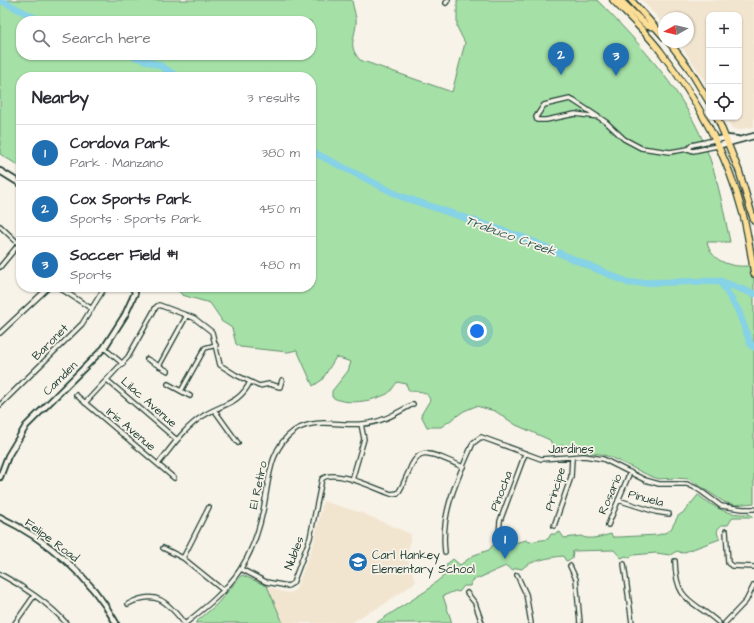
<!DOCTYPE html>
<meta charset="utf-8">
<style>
:root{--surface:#fff;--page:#f2f2f3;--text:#2b2b33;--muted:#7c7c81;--line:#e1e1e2;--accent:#1f6fb2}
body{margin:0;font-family:"Architects Daughter",sans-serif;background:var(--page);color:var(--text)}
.controls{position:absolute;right:12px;top:12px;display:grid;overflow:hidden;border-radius:8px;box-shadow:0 1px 3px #0004}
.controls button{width:36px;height:36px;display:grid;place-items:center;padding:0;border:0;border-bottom:1px solid var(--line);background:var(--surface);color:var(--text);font:20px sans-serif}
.compass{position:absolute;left:658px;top:12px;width:36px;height:36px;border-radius:50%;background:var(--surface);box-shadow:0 1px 3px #0004;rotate:262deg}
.you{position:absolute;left:477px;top:331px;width:14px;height:14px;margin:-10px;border:3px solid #fff;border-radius:50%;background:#1a73e8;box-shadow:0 0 0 6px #1a73e833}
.badge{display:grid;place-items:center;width:26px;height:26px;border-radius:50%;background:var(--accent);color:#fff;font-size:13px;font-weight:700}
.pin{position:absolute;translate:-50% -33px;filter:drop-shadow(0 1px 2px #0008)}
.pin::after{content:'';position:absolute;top:21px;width:14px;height:12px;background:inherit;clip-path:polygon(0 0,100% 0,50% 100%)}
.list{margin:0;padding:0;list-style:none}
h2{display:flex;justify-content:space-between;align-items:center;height:52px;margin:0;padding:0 16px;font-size:17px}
h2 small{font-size:13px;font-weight:400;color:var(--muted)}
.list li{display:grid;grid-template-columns:26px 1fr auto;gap:12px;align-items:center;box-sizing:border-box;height:56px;padding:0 16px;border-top:1px solid var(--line)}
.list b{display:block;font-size:15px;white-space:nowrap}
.list p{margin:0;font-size:13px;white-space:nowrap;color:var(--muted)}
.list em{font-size:13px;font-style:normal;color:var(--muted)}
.icon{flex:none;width:22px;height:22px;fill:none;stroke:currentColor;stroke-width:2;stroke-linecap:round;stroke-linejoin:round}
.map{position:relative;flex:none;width:754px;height:623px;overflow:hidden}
.search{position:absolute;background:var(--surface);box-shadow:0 1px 3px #0004;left:16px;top:16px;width:300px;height:44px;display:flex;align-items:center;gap:10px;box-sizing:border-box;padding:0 14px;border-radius:16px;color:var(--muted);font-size:15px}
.panel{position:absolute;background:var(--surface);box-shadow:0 1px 3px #0004;left:16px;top:72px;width:300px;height:220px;border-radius:16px}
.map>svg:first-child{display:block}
.built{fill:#f2e5d0}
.green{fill:#a5e0a6;stroke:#628e6d;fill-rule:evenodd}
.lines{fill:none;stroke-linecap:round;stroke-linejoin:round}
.stream{stroke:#5d969f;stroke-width:1}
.river{stroke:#86d2e6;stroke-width:7}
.street-casing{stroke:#1f3d34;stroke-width:6}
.secondary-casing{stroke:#1f3d34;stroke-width:8}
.primary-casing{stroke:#1f3d34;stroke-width:8}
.street{stroke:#f7f3e8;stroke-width:3.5}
.secondary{stroke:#f7f3e8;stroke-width:4.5}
.primary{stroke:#fcde96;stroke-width:5.5}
.labels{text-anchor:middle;stroke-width:3.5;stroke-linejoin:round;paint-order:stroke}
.street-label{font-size:12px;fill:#1f3d34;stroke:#f7f3e8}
.poi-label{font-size:12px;fill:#1f3d34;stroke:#f7f3e8;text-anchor:start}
.water-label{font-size:13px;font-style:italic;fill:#345b58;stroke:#f7f3e8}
</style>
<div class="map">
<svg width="754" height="623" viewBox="0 0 754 623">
<rect width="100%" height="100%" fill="#f7f3e8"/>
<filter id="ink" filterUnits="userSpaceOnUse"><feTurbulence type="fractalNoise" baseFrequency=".025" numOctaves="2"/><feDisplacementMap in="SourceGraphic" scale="8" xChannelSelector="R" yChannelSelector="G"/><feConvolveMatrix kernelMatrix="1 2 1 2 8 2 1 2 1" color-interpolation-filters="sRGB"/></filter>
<g filter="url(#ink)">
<path class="built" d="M642 0H754V127L736 130 731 127 726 117H739V15H709V86L678 42H688V18H664V25Z
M323 501 362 513 411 534 407 558 416 582 380 607 367 613 351 623H283L267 586 283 592 290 593 296 589 314 542Z"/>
<path class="green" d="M0 0H352C353 8 357 17 356 25 354 41 348 46 360 60L452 92 465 43 457 27V0H597C642 46 687 94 709 156 719 184 724 213 730 242H707C711 263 735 269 754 265V503L735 505 724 502 689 479 676 478 659 479 650 476 610 457 600 454 578 452 574 448H569L562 445 555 449 553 447 550 440 516 425 495 411 476 406 464 411 441 427H427L421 415 430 400C426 389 418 392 409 391L406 384 397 382C394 386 391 392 387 394 373 401 346 406 332 397V391L348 371 351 362 336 357 322 380 313 386 297 350 288 352 240 347 236 344 232 328 221 321V319L210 303 182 295 175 287H311V77H21V167L0 154ZM21 21H311V55H21Z
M698 495C717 509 726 515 750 514L753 517H733L728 525H722C716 529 716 533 720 539L682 553 677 551 670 555 656 553 633 555 630 558 626 556 621 558 614 550 573 551 572 559 566 561 563 556C552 557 528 561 522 569L517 568 512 570 506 566 472 581 470 586H464L459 592 455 591 443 596 452 623H376L429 589 431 586 445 575 447 564 453 559 460 565 474 555 489 550 493 545 499 546 505 542 509 544 527 540 529 542 548 539 551 534H555L560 532 564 538 581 536C589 541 603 536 611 534L613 537H619L658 535 667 532 671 529 678 516 685 511Z
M242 575 267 586 283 623H195L216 605Z"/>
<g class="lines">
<path class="stream" d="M266 77 267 74"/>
<path class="river" d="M0 0 41 21
M130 55 159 65 178 77
M311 151 400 196 522 237 629 283 720 281 754 294
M720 281 738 310 751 345 754 347"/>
<g class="street-casing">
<path id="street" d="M446 3 448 0
M599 117 575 114 546 120H537L536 117 544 105 570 99 574 101 606 122 624 139 641 148 670 152 688 149 693 151 717 146
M688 149 692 145 714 140
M0 226 21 246
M0 267 19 244
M58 287 92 309
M0 333 49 287
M104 348 123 364
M147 359 168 371
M159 366 187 315
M107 380 177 440
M168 384 190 396
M181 391 205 348 216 345
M76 395 174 478
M85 403 128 357 156 307 159 305 194 318 212 332 220 365 236 375 259 386 269 384 280 387 282 380
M0 405 82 324 105 287
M215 411 238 443
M158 464C171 448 185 427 203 416 221 404 239 405 250 382
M352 480 364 439 361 424
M618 500 656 512 669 514
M608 525 630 472
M554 526 571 477 572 458
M726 531 728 563 732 566 754 567
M499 535 500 521 525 454
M163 548 183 558 224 591
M445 552C440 513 458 478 473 443L481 437 541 459 584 456 603 459 645 480 659 484H687L698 489 721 506 743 509H754
M183 558 209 507
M675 561C676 603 692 599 719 623
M624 564 632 623
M570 566 576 579 580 623
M241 569 266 582 288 586 293 583 310 538 322 479C334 468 377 489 391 494L398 493C403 486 405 479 409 471 411 465 416 456 422 454 430 451 454 463 463 467
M0 574C21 585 51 605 66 623
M517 575 526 594 531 623
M467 593 475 603 482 623
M128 604C155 589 167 601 184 623
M15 623 34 596
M186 623C206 607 226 591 240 570 251 553 259 530 263 511 269 483 268 449 294 431 315 417 339 426 362 424 381 423 397 413 413 404
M725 623 746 601 754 585"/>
</g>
<g class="secondary-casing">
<path id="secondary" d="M714 140 726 138 737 139
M717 146 754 136
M0 171 21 184
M0 477 8 456 26 426 104 348 125 315 135 293 133 287
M0 517C48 540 90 576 116 623"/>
</g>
<g class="primary-casing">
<path id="primary" d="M613 0C629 17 647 33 661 52 697 99 728 156 743 214 748 234 751 254 754 274
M620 0 647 26 655 27
M631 0 664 37
M669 42 688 67 709 102
M717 117 739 171 754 221"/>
</g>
<use href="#street" class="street"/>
<use href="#secondary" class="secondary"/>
<use href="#primary" class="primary"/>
</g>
</g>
<defs>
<g id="school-disc" transform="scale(1)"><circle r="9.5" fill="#1f6fb2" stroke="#f7f3e8"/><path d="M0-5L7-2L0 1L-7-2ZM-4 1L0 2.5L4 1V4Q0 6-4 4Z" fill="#fff"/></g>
</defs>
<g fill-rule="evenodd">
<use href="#school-disc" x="358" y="562"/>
</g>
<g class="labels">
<g class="street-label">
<text transform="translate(50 342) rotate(-45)" y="4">Baronet</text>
<text transform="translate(60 378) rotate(-45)" y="4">Camden</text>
<text transform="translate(149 402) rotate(41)" y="4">Lilac Avenue</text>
<text transform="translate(131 429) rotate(40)" y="4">Iris Avenue</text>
<text x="571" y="453">Jardines</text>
<text transform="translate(258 485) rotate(-78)" y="4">El Retiro</text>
<text transform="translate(555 489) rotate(-73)" y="4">Principe</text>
<text transform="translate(501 491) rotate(-69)" y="4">Pinocha</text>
<text transform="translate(610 494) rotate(-67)" y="4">Rosario</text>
<text transform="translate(646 498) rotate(15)" y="4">Pinuela</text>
<text transform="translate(52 540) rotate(37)" y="4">Felipe Road</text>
<text transform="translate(294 553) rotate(-69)" y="4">Nubles</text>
</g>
<g class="poi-label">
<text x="372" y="559">Carl Hankey<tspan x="372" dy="14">Elementary School</tspan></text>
</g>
<g class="water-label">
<text transform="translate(511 235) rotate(20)" y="5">Trabuco Creek</text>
</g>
</g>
</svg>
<div class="controls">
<button>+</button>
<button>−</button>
<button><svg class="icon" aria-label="locate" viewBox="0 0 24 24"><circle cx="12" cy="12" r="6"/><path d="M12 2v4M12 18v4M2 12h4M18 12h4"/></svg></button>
</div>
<svg class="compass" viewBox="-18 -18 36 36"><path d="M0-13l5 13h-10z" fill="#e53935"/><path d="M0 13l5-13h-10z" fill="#7c7c81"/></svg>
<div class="you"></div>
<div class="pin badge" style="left:505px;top:559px">1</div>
<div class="pin badge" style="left:561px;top:75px">2</div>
<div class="pin badge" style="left:616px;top:76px">3</div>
<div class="search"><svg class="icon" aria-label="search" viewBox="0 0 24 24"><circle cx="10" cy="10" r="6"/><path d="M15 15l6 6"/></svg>Search here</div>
<section class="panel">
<h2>Nearby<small>3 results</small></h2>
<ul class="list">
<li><span class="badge">1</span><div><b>Cordova Park</b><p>Park · Manzano</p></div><em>380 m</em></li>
<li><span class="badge">2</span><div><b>Cox Sports Park</b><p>Sports · Sports Park</p></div><em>450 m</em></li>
<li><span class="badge">3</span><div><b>Soccer Field #1</b><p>Sports</p></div><em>480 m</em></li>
</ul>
</section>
</div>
